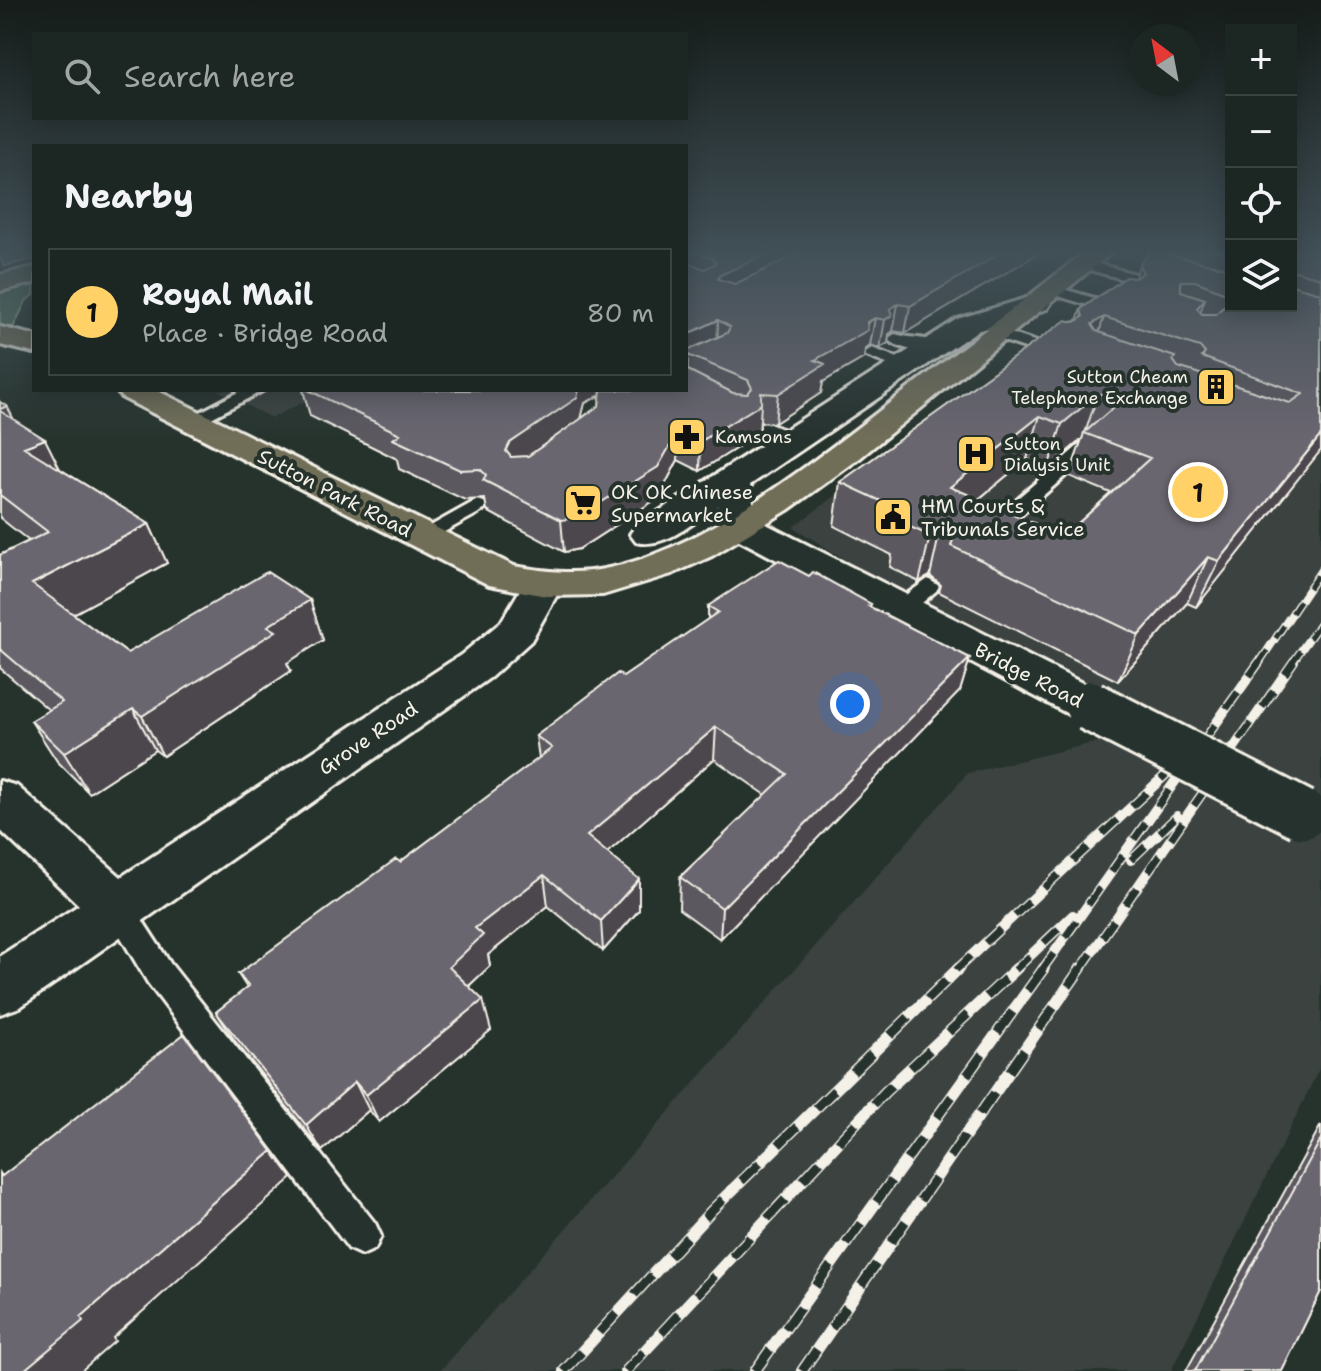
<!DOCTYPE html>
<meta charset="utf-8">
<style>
:root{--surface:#1c2622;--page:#29322f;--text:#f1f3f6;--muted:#a0a5a5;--line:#3a4340;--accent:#ffd166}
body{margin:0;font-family:"Shantell Sans",sans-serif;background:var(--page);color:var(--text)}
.controls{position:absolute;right:24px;top:24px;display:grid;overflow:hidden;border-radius:0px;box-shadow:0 4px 20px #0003}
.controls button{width:72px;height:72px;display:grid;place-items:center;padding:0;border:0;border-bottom:2px solid var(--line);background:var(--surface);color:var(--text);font:40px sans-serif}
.compass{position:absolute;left:1129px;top:24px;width:72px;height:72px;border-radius:50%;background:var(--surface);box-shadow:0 4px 20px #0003;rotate:328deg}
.you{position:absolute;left:850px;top:704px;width:28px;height:28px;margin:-20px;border:6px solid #fff;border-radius:50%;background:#1a73e8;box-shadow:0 0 0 12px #1a73e833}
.badge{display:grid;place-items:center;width:52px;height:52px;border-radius:50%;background:var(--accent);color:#111;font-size:26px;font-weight:700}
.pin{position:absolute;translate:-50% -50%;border:4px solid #fff;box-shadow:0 2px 8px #0006}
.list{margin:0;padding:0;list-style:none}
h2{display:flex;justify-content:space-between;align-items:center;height:104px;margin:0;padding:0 32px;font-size:34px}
h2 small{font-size:26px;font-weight:400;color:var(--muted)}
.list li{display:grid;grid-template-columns:52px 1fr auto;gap:24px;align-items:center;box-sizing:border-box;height:128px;margin:0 16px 16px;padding:0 16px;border:2px solid var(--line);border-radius:0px}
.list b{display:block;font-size:30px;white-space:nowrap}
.list p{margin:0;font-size:26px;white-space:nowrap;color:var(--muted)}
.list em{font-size:26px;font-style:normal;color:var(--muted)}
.icon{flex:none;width:44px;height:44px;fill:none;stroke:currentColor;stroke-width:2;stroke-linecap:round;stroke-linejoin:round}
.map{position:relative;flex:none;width:1321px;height:1371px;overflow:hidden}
.search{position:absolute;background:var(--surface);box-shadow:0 4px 20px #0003;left:32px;top:32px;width:656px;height:88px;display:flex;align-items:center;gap:20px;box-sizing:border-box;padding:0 28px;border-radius:0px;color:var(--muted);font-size:30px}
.panel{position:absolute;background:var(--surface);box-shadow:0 4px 20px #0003;left:32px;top:144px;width:656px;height:248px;border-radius:0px}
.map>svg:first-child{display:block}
.built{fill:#3b4241}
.green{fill:#54745d;stroke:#a4b2a2;stroke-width:2}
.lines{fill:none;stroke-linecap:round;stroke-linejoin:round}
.lane-casing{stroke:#f4f1e8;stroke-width:6}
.street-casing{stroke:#f4f1e8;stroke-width:6}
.highway-casing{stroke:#f4f1e8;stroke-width:6}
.lane{fill:#26332d;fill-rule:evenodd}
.street{fill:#26332d;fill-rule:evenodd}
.highway{fill:#716e59;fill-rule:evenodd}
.rail-far2-casing{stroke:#f4f1e8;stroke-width:8}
.rail-far1-casing{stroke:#f4f1e8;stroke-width:10}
.rail-casing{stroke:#f4f1e8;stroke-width:12}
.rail-far2{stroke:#26332d;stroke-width:5;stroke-dasharray:15;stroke-linecap:butt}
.rail-far1{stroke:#26332d;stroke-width:7;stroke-dasharray:20;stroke-linecap:butt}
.rail{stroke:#26332d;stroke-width:9;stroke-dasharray:26;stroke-linecap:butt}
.street-bridge-casing{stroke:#f4f1e8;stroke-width:55;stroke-linecap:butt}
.street-bridge{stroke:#26332d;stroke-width:49}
.wall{fill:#5c5860;stroke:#f4f1e8;stroke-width:2;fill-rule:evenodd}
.shaded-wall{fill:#4b474e;stroke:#f4f1e8;stroke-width:2}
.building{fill:#6b6670;stroke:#f4f1e8;stroke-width:2;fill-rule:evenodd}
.labels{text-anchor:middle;stroke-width:8;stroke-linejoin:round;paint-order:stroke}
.far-poi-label{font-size:18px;fill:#f4f1e8;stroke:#26332d;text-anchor:start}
.poi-label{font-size:20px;fill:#f4f1e8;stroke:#26332d;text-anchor:start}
.street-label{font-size:20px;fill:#f4f1e8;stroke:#26332d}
</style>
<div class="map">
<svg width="1321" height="1371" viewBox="0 0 1321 1371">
<rect width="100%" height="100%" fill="#26332d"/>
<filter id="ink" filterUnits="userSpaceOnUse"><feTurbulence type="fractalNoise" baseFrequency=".0125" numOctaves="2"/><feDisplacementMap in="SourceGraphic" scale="16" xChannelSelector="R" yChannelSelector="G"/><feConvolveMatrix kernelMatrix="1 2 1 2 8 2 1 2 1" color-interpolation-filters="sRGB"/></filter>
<g filter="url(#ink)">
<path class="built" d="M1156 250 1231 306H1291L1321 264V1065L1171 1371H440L968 773 1110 739 1131 703 863 571 793 527 1127 283Z
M217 390H328L271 418Z"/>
<path class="green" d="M26 283H34V295L26 301 14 326 8 328 0 324V288Z"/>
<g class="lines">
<g class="lane-casing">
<path id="lane" d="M1084 260 1168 283 1170 286 1163 290 1079 267V261Z
M1053 286 1125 307 1128 310 1120 315 1048 293 1046 290Z
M998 329 1067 352 1069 355 1061 360 992 337 990 334Z
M895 334C910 339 933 337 944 345 931 356 899 350 887 339Z
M872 348 911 363 913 366 905 371 866 356 864 353Z
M242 390H264L198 425H186L183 421Z
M767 423 799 436 802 440 793 445 761 432V424Z
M1092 438 1098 439V447L994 539H980L977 535 980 531 1086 439Z
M477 500 484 502 487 506 484 510 428 541 421 543 411 537Z
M928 579 939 586 936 591 909 614H893L890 609 893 604Z
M118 894 128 898 170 963 375 1223 381 1236 375 1249 362 1255 349 1249 148 983 103 907 108 898Z"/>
</g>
<g class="street-casing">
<path id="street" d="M1037 295 1047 297 1051 303 1047 309 977 331 750 485 756 519 1106 695 1112 706 1106 717 1090 722 1074 717 726 533 720 525 718 506C693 522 666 549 636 542L630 534 636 526 957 319Z
M543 571 557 575 563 584 531 641 491 677 20 1007 0 1014V956L79 905 0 830V781L17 786 121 877 461 655 501 622 529 575Z"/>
</g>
<g class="highway-casing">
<path id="highway" d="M1087 250H1115L860 458 788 510 712 556 672 574 603 595 546 596 489 585 121 397 116 390H156L514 566C543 571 574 575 604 569 706 550 819 457 900 395 963 347 1026 299 1087 250Z
M34 267V283L0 291V275Z
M0 327 34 335V353L0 345Z"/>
</g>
<use href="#lane" class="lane"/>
<use href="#street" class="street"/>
<use href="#highway" class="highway"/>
<g class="rail-far2-casing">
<path id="rail-far2" d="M1259 663 1321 570
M1292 663 1321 622"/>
</g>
<g class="rail-far1-casing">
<path id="rail-far1" d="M1131 860 1177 816
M956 970 1187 755
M1015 970 1073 915
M1042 970 1260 661
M1080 970 1294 661"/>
</g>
<g class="rail-casing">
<path id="rail" d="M564 1371 712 1210 959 968
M626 1371 885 1092 1017 968
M755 1371 1044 968
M802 1371 1081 968"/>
</g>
<use href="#rail-far2" class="rail-far2"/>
<use href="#rail-far1" class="rail-far1"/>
<use href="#rail" class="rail"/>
<g class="street-bridge-casing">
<path id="street-bridge" d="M1090 706 1302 814"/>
</g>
<use href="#street-bridge" class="street-bridge"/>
</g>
<path class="wall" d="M686 250H1044L905 333 893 331 889 334 888 343 880 348 870 345 865 349 864 358 823 382 821 393 775 423 759 422V434L700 471 678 460 658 498 579 549 564 552 487 511 485 499 465 500 399 469 397 459 310 416 303 390H686ZM600 395 599 406 581 418 585 403Z
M1156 250H1231V306H1291V250H1321V450L1196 607 1187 603 1118 681 939 592 941 585 930 576 919 582 890 567 892 555 834 526 840 482 1077 320 1081 309 1135 278 1139 265ZM1082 439 1069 476 1111 493 1064 536 978 509 973 504 1027 459 1048 468Z
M0 402 13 419 60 469 149 524 167 563 73 614 127 653 310 600 323 640 287 663 291 671 163 756 155 750 89 793 57 761 31 721 49 710 0 668V555L29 541 0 518Z
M809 576 871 604 870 607 970 658 960 691 720 939 679 909 680 877 766 795 714 759 607 853 639 910 603 951 548 906 488 955 490 966 469 986 491 1030 379 1122 369 1110 322 1151 235 1041 216 1012 247 988 238 974 400 862 539 759 536 736 708 620V606Z
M1321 1125V1291L1282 1371H1186Z"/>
<path class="shaded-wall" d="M0 250H34V259L4 266 0 257Z
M775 250H826L719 302 718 279 720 275Z
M1006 250H1044L905 333 910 306Z
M1205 299 1190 339 1197 308Z
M898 304 893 331 889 334 888 343 880 348 885 320 890 309Z
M1104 317 1091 358 1092 324Z
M875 318 870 345 865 349 864 358 823 382 821 393 775 423 778 394 815 360Z
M718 320 717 348 688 355 687 383 686 384V335Z
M579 390H611L585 403 579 427 513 474 506 451 510 443Z
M1098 394 1085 433H1084L1082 439 1048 468 1062 424Z
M761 404 759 434 700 471 701 441Z
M7 406 26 444 0 414V409Z
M1040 416 1027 459 940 531 930 576 919 582 930 536 950 487Z
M679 430 678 460 658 498 579 549 564 552 561 520Z
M1321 435V450L1196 607 1219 561Z
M45 439 64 477 24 447Z
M149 524 167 563 55 624 32 584Z
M1208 557 1187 603 1118 681 1139 635Z
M310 600 323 640 287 663 291 671 163 756 142 716 268 626Z
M970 658 960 691 720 939 722 908Z
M133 709 155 750 89 793 64 753Z
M716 727 714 759 590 868 587 836Z
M544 875 548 906 488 955 490 966 457 997 449 967 475 928Z
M639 879V910L603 951 601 921Z
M483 1000 491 1030 379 1122 366 1095Z
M355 1082 369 1110 322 1151 306 1125Z
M272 1151 292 1178 113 1338 115 1341 81 1371H23L81 1317Z"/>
<path class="building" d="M688 250H775L720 275 718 279 735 284 806 250H1006L910 306 898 304 890 309 892 315 885 320 875 318 867 322 868 330 815 360 825 364 778 394 761 393V404L701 441 679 430 658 467 576 518 561 520 483 480 486 475 480 469 460 470 393 439 400 434 308 390H579L577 398 510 443 506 451 511 457 528 456 599 406 601 390H686V369L733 393 747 394 752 388 748 380 688 355H686V351L727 333 730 327 718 320 686 335V262L705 269 716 263 713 258Z
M1151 250 1231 269V295L1195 281H1181V291L1205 299 1197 308 1202 314H1216L1231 299V306H1291V285L1321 293V435L1219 561 1208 557 1139 635 951 546 953 540 940 531 930 536 899 522 909 514 840 482 1066 320 1075 322 1083 317 1081 309 1126 277 1135 278 1143 273 1139 265ZM1104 317 1200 347 1205 353 1202 357 1303 394 1290 403 1178 367 1173 360 1175 357 1096 331 1092 324ZM1098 394H1115V406L1084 433 1150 458 1064 536 996 507 978 509 972 502 975 497 950 487 1040 416 1062 424Z
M1212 250H1231V254Z
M1291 250H1321V278L1291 270Z
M0 402 7 406 0 409Z
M0 411 45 439 24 447 149 524 32 584 127 653 267 572 310 600 268 626 276 631 142 716 133 709 64 753 31 721 62 702 0 649V555L48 532 0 495Z
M779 560 809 576 813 572 871 604 868 606 970 658 722 908 680 877 787 774 716 727 587 836 639 879 601 921 544 875 475 928 483 935 449 967 483 1000 366 1095 355 1082 306 1125 216 1012 249 986 238 974 396 859 400 862 552 748 536 736 618 673 623 677 718 612 708 606Z
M184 1034 272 1151 81 1317 83 1321 23 1371H0V1173L2 1176Z
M1321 1139V1291L1282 1371H1195Z"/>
</g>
<linearGradient id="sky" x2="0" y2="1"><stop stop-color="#151c19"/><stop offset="0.57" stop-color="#415057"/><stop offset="1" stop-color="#415057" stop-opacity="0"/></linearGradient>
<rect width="1321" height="441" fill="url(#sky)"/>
<defs>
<g id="building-square" transform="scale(2)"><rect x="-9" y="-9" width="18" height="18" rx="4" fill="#ffd166" stroke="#26332d"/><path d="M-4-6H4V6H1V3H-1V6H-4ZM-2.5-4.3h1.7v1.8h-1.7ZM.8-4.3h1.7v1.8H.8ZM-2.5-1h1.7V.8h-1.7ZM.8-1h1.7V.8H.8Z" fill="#111"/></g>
<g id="pharmacy-square" transform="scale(2)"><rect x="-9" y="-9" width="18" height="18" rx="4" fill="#ffd166" stroke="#26332d"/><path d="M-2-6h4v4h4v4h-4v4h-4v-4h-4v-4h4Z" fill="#111"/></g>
<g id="hospital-square" transform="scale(2)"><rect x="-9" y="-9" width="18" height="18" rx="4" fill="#ffd166" stroke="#26332d"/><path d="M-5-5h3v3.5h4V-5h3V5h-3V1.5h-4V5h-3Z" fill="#111"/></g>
<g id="supermarket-square" transform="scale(2)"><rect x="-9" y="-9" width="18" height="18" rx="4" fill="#ffd166" stroke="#26332d"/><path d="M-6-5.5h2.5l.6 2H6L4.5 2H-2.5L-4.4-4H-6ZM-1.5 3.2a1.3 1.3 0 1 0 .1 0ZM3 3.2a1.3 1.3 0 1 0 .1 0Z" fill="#111"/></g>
<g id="civic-square" transform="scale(2)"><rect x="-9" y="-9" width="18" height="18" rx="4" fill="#ffd166" stroke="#26332d"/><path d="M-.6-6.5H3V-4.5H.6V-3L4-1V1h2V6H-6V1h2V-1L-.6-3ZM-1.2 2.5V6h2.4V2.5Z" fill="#111"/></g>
</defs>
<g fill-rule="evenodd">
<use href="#building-square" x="1216" y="387"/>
<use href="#pharmacy-square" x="687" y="437"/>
<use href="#hospital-square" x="976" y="454"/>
<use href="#supermarket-square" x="583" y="503"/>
<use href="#civic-square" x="893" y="517"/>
</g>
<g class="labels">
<g class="far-poi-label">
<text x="1188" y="383" text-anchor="end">Sutton Cheam<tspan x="1188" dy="21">Telephone Exchange</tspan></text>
<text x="715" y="443">Kamsons</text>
<text x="1004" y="450">Sutton<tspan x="1004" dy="21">Dialysis Unit</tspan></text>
</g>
<g class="poi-label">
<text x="611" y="499">OK OK Chinese<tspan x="611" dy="23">Supermarket</tspan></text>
<text x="921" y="513">HM Courts &amp;<tspan x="921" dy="23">Tribunals Service</tspan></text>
</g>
<g class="street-label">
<text transform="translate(335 493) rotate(27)" y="7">Sutton Park Road</text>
<text transform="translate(1029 675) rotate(27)" y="7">Bridge Road</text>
<text transform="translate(368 738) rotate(-34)" y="7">Grove Road</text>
</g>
</g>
</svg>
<div class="controls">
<button>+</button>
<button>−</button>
<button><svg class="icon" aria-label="locate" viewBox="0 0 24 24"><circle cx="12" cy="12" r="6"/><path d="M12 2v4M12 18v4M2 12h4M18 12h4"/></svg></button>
<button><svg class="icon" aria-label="layers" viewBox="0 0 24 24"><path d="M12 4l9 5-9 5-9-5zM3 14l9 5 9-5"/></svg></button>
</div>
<svg class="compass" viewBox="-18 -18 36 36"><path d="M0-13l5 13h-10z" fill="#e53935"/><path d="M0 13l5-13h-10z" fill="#a0a5a5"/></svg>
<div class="you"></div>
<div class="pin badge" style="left:1198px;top:492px">1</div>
<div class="search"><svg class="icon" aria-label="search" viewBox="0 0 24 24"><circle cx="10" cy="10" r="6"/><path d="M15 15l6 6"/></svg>Search here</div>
<section class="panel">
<h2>Nearby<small></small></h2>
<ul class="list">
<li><span class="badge">1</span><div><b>Royal Mail</b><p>Place · Bridge Road</p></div><em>80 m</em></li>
</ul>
</section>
</div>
